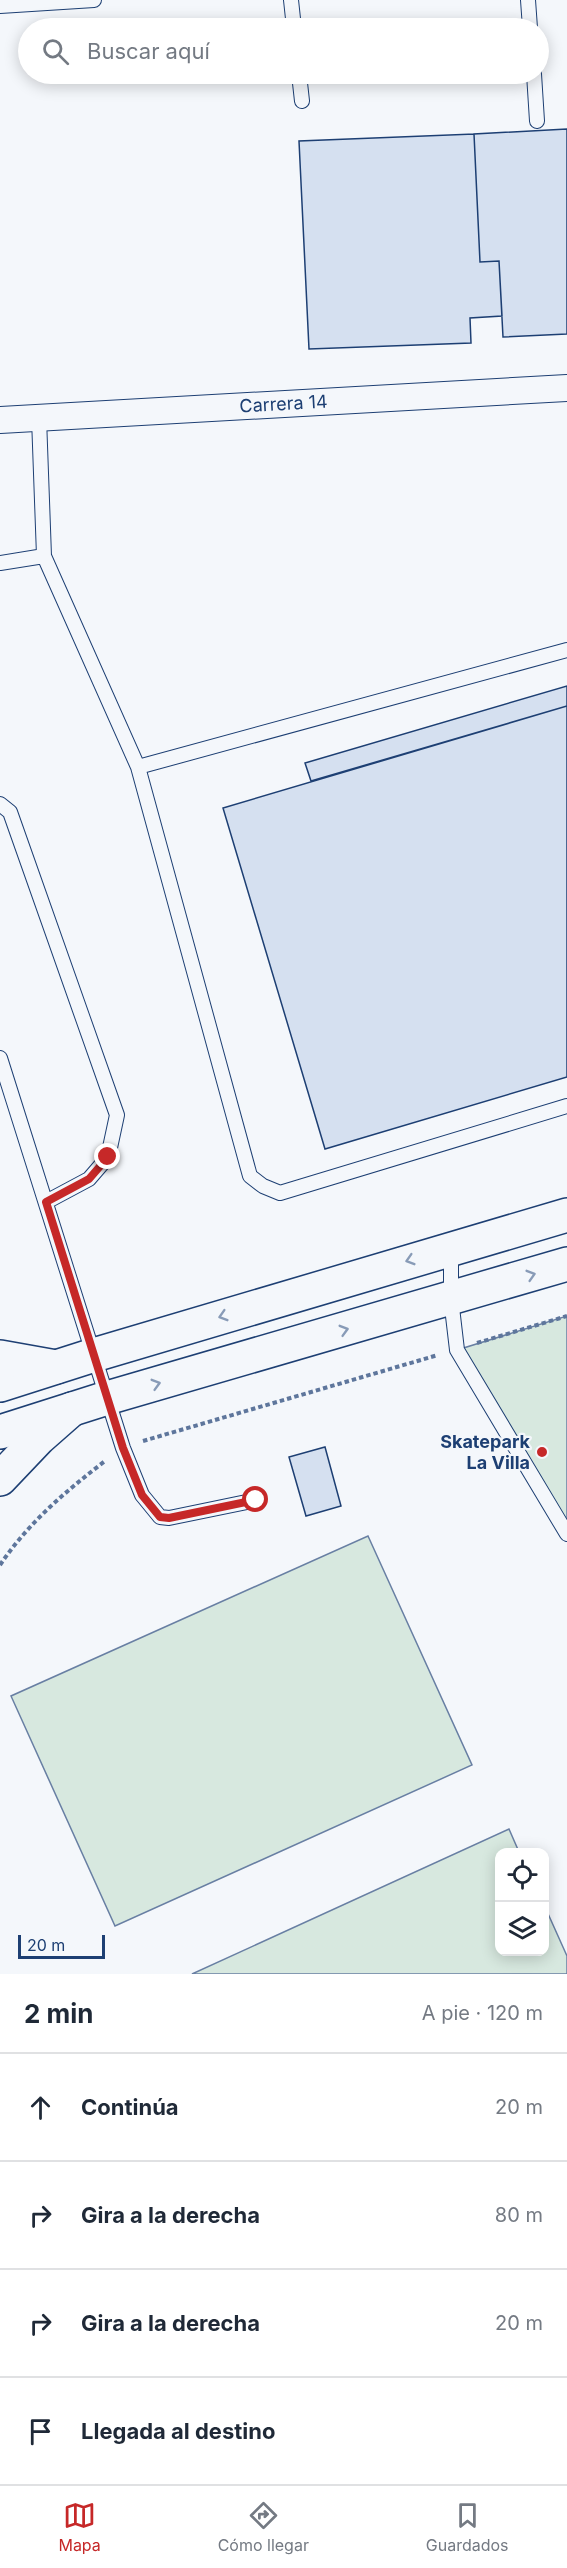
<!DOCTYPE html>
<html lang="es">
<meta charset="utf-8">
<style>
:root{--surface:#fff;--page:#f2f2f3;--text:#1f2937;--muted:#747a83;--line:#e0e1e3;--accent:#c62828}
body{margin:0;font-family:Inter,sans-serif;background:var(--page);color:var(--text)}
.controls{position:absolute;right:18px;bottom:18px;display:grid;overflow:hidden;border-radius:12px;box-shadow:0 3px 15px #0003}
.controls button{width:54px;height:54px;display:grid;place-items:center;padding:0;border:0;border-bottom:2px solid var(--line);background:var(--surface);color:var(--text);font:30px sans-serif}
.scale{position:absolute;left:18px;bottom:15px;width:87px;box-sizing:border-box;padding-left:6px;border:3px solid #1d3f73;border-top:0;font-size:16px;line-height:21px;white-space:nowrap;color:#1d3f73;-webkit-text-stroke:4px #f4f7fb;paint-order:stroke}
.stop{position:absolute;width:18px;height:18px;margin:-14px;border:4px solid #c62828;border-radius:50%;background:#fff}
.stop.end{background:#c62828;border-color:#fff;box-shadow:0 2px 6px #0008}
.list{margin:0;padding:0;list-style:none}
h2{display:flex;justify-content:space-between;align-items:center;height:78px;margin:0;padding:0 24px;font-size:26px}
h2 small{font-size:20px;font-weight:400;color:var(--muted)}
.list li{display:grid;grid-template-columns:39px 1fr auto;gap:18px;align-items:center;box-sizing:border-box;height:108px;padding:0 24px;border-top:2px solid var(--line)}
.list b{display:block;font-size:22px;white-space:nowrap}
.list em{font-size:20px;font-style:normal;color:var(--muted)}
.icon{flex:none;width:33px;height:33px;fill:none;stroke:currentColor;stroke-width:2;stroke-linecap:round;stroke-linejoin:round}
.map{position:relative;flex:none;width:567px;height:1974px;overflow:hidden}
.search{position:absolute;background:var(--surface);box-shadow:0 3px 15px #0003;left:18px;right:18px;top:18px;height:66px;display:flex;align-items:center;gap:15px;box-sizing:border-box;padding:0 21px;border-radius:33px;color:var(--muted);font-size:22px}
.sheet{height:510px;background:var(--surface)}
nav{display:flex;justify-content:space-around;align-items:center;box-sizing:border-box;height:84px;border-top:2px solid var(--line);background:var(--surface);font-size:16px;color:var(--muted)}
nav a{display:grid;justify-items:center;gap:3px}
nav .on{color:var(--accent)}
.map>svg:first-child{display:block}
.pitch{fill:#d7e8df;stroke:#687fa3;stroke-width:1.5}
.building{fill:#d5e0f0;stroke:#1d3f73;stroke-width:1.5}
.lines{fill:none;stroke-linecap:round;stroke-linejoin:round}
.service-casing{stroke:#1d3f73;stroke-width:16}
.minor-casing{stroke:#1d3f73;stroke-width:28}
.tertiary-casing{stroke:#1d3f73;stroke-width:36}
.primary-casing{stroke:#1d3f73;stroke-width:36}
.path{stroke:#5e769c;stroke-width:4;stroke-dasharray:4.5 3;stroke-linecap:butt}
.service{stroke:#f4f7fb;stroke-width:14}
.minor{stroke:#f4f7fb;stroke-width:26}
.tertiary{stroke:#f4f7fb;stroke-width:33}
.primary{stroke:#f4f7fb;stroke-width:33}
.oneway{stroke:#889bb7}
.route{stroke:#c62828;stroke-width:8}
.poi-dot{fill:#c62828;stroke:#f4f7fb;stroke-width:2}
.labels{text-anchor:middle;stroke-width:4.5;stroke-linejoin:round;paint-order:stroke}
.street-label{font-size:18px;fill:#1d3f73;stroke:#f4f7fb}
.poi-label{font-size:18px;font-weight:bold;fill:#1d3f73;stroke:#f4f7fb;text-anchor:end}
</style>
<div class="map">
<svg width="567" height="1974" viewBox="0 0 567 1974">
<rect width="100%" height="100%" fill="#f4f7fb"/>
<path class="pitch" d="M567 1316V1534L457 1350Z
M368 1536 472 1765 115 1926 11 1696Z
M509 1829 519 1852H500V1952H544L545 1907 567 1956V1974H192Z"/>
<path class="building" d="M567 129V334L503 337 499 261 480 262 474 134Z
M474 134 480 262 499 261 502 316 470 318 471 343 309 349 299 141Z
M567 686V706L311 781 305 763Z
M567 706V1077L325 1149 223 808Z
M325 1447 341 1506 306 1516 289 1457Z"/>
<g class="lines">
<g class="service-casing">
<path id="service" d="M291 0 294 28
M528 0 530 28
M0 6 94 0
M299 74 302 101
M534 74 537 121
M39 418 44 556 138 767 250 1176 263 1186 280 1193 567 1106
M0 563 44 556
M138 767 567 650
M0 804 10 812 117 1115 108 1157 89 1179 46 1202
M0 1058 123 1448 142 1495 160 1517 169 1518 256 1500
M451 1249V1299L457 1350 567 1534"/>
</g>
<g class="minor-casing">
<g id="minor">
<path id="s1" d="M0 420 567 388"/>
</g>
</g>
<g class="tertiary-casing">
<path id="tertiary" d="M0 1385 94 1355 567 1215
M0 1432 107 1398 567 1264"/>
</g>
<g class="primary-casing">
<path id="primary" d="M0 1357 56 1367
M0 1479 39 1438 72 1409"/>
</g>
<path class="path" d="M477 1343 567 1316
M143 1441 438 1355
M0 1565C29 1522 65 1492 105 1461"/>
<use href="#service" class="service"/>
<use href="#minor" class="minor"/>
<use href="#tertiary" class="tertiary"/>
<use href="#primary" class="primary"/>
</g>
<defs><path id="oneway-chevron" d="M-2-3.5L2.5 0L-2 3.5" fill="none" stroke-width="1.6" stroke-linecap="round" stroke-linejoin="round" transform="scale(1.5)"/></defs>
<g class="oneway">
<use href="#oneway-chevron" transform="translate(410 1260) rotate(163)"/>
<use href="#oneway-chevron" transform="translate(531 1275) rotate(-17)"/>
<use href="#oneway-chevron" transform="translate(223 1316) rotate(163)"/>
<use href="#oneway-chevron" transform="translate(344 1330) rotate(-16)"/>
<use href="#oneway-chevron" transform="translate(156 1384) rotate(-16)"/>
</g>
<g class="lines">
<path class="route" d="M108 1157 89 1179 46 1202 123 1448 142 1495 160 1517 169 1518 256 1500"/>
</g>
<circle class="poi-dot" cx="542" cy="1452" r="6"/>
<g class="labels">
<g class="street-label">
<text dy="6" stroke="none"><textPath href="#s1" startOffset="284">Carrera 14</textPath></text>
</g>
<g class="poi-label">
<text x="530" y="1448">Skatepark<tspan x="530" dy="21">La Villa</tspan></text>
</g>
</g>
</svg>
<div class="controls">
<button><svg class="icon" aria-label="locate" viewBox="0 0 24 24"><circle cx="12" cy="12" r="6"/><path d="M12 2v4M12 18v4M2 12h4M18 12h4"/></svg></button>
<button><svg class="icon" aria-label="layers" viewBox="0 0 24 24"><path d="M12 4l9 5-9 5-9-5zM3 14l9 5 9-5"/></svg></button>
</div>
<div class="scale">20 m</div>
<div class="stop" style="left:256px;top:1500px"></div>
<div class="stop end" style="left:108px;top:1157px"></div>
<div class="search"><svg class="icon" aria-label="search" viewBox="0 0 24 24"><circle cx="10" cy="10" r="6"/><path d="M15 15l6 6"/></svg>Buscar aquí</div>
</div>
<section class="sheet">
<h2>2 min<small>A pie · 120 m</small></h2>
<ul class="list">
<li><svg class="icon" aria-label="ahead" viewBox="0 0 24 24"><path d="M12 20V5M6 11l6-6 6 6"/></svg><div><b>Continúa</b></div><em>20 m</em></li>
<li><svg class="icon" aria-label="right" viewBox="0 0 24 24"><path d="M7 20v-9h11M14 6l5 5-5 5"/></svg><div><b>Gira a la derecha</b></div><em>80 m</em></li>
<li><svg class="icon" aria-label="right" viewBox="0 0 24 24"><path d="M7 20v-9h11M14 6l5 5-5 5"/></svg><div><b>Gira a la derecha</b></div><em>20 m</em></li>
<li><svg class="icon" aria-label="arrive" viewBox="0 0 24 24"><path d="M6 21V4h12l-3 4 3 4H6"/></svg><div><b>Llegada al destino</b></div></li>
</ul>
</section>
<nav>
<a class="on"><svg class="icon" aria-label="map" viewBox="0 0 24 24"><path d="M3 6l6-2 6 2 6-2v14l-6 2-6-2-6 2zM9 4v14M15 6v14"/></svg>Mapa</a>
<a><svg class="icon" aria-label="directions" viewBox="0 0 24 24"><path d="M12 3l9 9-9 9-9-9zM9 14v-3h6M13 9l2 2-2 2"/></svg>Cómo llegar</a>
<a><svg class="icon" aria-label="saved" viewBox="0 0 24 24"><path d="M7 4h10v16l-5-4-5 4z"/></svg>Guardados</a>
</nav>
